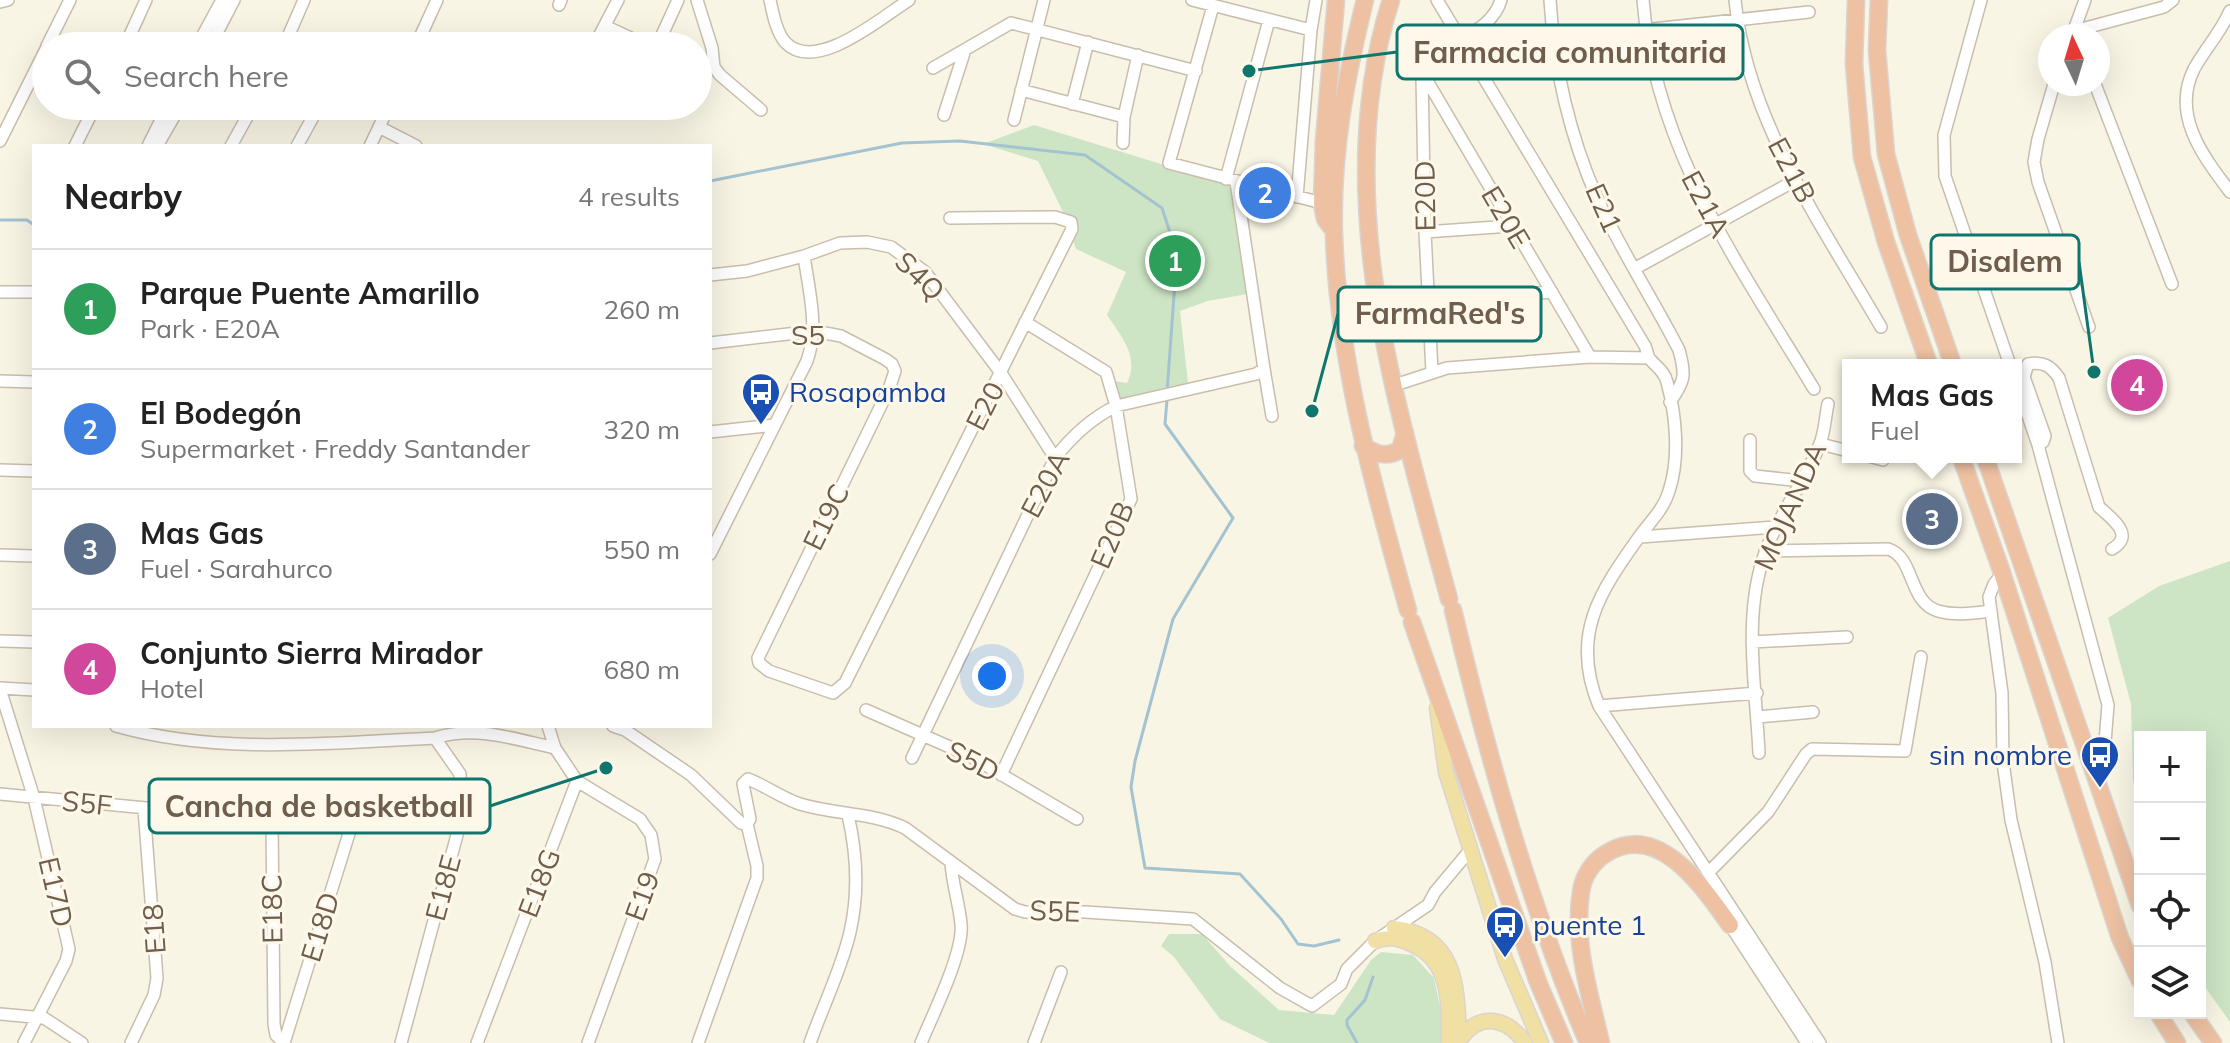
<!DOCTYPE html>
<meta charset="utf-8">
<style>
:root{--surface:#fff;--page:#f6f6f6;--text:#222;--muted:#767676;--line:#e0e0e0;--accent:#d93025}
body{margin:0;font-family:Mulish,sans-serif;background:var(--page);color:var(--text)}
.controls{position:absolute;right:24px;bottom:24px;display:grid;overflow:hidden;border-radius:0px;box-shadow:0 8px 32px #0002}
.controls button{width:72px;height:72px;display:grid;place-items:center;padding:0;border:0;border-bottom:2px solid var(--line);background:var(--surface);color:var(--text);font:40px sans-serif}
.compass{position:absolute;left:2038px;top:24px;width:72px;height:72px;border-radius:50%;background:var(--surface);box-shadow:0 8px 32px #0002;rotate:356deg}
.you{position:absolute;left:992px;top:676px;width:28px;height:28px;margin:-20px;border:6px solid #fff;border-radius:50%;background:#1a73e8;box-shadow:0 0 0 12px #1a73e833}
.badge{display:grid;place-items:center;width:52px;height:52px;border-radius:50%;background:var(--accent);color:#fff;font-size:26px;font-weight:700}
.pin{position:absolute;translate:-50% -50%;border:4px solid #fff;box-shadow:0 2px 8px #0006}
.popup{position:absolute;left:1842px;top:359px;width:180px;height:104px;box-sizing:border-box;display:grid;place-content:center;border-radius:0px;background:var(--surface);filter:drop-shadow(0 2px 6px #0005);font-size:26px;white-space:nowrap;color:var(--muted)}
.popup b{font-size:30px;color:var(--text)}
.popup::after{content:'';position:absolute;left:50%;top:100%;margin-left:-16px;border:16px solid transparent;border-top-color:var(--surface)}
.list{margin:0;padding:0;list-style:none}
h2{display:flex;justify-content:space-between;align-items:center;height:104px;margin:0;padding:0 32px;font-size:34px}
h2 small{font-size:26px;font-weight:400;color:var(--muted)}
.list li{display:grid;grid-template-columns:52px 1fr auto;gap:24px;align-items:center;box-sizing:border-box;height:120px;padding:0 32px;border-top:2px solid var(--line)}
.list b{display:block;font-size:30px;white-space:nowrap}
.list p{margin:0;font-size:26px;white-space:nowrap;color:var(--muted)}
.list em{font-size:26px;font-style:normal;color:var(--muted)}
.icon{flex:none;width:44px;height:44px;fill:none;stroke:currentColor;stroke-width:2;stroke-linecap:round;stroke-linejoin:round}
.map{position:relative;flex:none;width:2230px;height:1043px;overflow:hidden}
.search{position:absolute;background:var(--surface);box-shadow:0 8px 32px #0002;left:32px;top:32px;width:680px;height:88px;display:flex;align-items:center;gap:20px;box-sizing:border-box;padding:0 28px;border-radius:44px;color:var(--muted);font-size:30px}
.panel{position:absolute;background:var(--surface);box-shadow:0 8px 32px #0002;left:32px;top:144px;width:680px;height:584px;border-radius:0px}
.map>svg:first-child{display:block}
.green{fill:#cde5c5}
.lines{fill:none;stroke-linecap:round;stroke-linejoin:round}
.stream{stroke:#a3c3d1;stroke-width:3}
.minor-casing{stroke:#c9bdac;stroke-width:14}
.major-casing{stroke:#dad5d1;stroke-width:17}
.highway-casing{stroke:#dad5d1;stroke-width:19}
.minor{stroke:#fff;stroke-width:11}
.major{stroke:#f1e0a4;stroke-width:14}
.highway{stroke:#edc1a2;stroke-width:16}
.labels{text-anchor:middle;stroke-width:6;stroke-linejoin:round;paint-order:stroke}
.street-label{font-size:28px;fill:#6f5e4d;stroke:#fdf8ea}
.transit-label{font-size:28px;fill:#164399;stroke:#fdf8ea;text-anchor:start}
.leader{fill:none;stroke:#0f766e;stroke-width:3}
.callout-dot{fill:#0f766e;stroke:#fdf8ea;stroke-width:3}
.callout{fill:#fdf8ea;stroke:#0f766e;stroke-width:3}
.callout-label{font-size:30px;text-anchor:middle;font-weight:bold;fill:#6f5e4d}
</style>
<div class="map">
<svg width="2230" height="1043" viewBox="0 0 2230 1043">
<rect width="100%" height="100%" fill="#f9f5e5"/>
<path class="green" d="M1034 125 1161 164 1236 182 1253 293 1208 301 1180 311 1188 383 1119 401 1114 381 1127 383C1140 357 1121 336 1107 315L1126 272 1076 249 1066 218 1038 161 983 144Z
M2230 561V1022L2200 980V737H2140V808L2133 781 2131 704 2108 618 2159 586Z
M1169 934H1202L1230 966 1279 1010 1334 1015 1371 960 1381 952 1413 955 1434 978 1442 1016 1441 1043H1269L1220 1019 1174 957 1161 946Z"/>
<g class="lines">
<path class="stream" d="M710 181 902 143 960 141 1085 155 1162 208 1177 254 1167 392
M0 220H27L34 225
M1167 400 1165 424 1233 518 1173 619 1135 761 1131 787 1145 868 1240 874 1281 919 1298 944 1314 946 1339 940
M1357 1043 1347 1025V1020L1365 1000 1373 977"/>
<g class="minor-casing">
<path id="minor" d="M697 0 712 48 714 67
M770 0C773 14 776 31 785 42 815 75 882 17 909 0
M1192 0 1311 30
M1437 0 1645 346C1647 350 1647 354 1649 358 1655 366 1664 370 1667 382 1676 415 1680 458 1669 491 1664 509 1649 523 1639 537 1599 593 1570 636 1599 706L1820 1043
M1550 0C1554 67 1570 136 1597 198 1621 251 1653 299 1679 350 1686 375 1685 381 1670 402
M1643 0C1655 149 1739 265 1814 389
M1735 0C1747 121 1822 225 1881 327
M1981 0 1944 135 1945 176 2010 365
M0 2 8 0
M559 5 561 0
M1213 6 1169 163 1322 203
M2230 11C2221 32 2205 49 2194 69 2171 115 2203 156 2230 192
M605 26 648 46
M2073 33 2085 0
M2077 36 2074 31 2164 7 2173 0
M1552 40 1809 12
M47 46 70 0
M125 46 146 0
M197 46 222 0
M210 46 234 0
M284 46 304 0
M416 46 437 0
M594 46 618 0
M657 46 678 0
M698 63 714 67 720 75 761 110
M933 68 1011 23 1196 71
M1422 77 1429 84 1590 357
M2054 84 2038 139 2034 162 2038 182 2089 327
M2095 84 2172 284
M1021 90 1124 117
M1072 104 1088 42
M944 115 965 50
M1014 120 1044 0
M379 127 416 146
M0 141 46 49
M1123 143 1124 117 1138 55
M75 146 95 106
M148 146 168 106
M157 146 180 106
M231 146 253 106
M297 146 319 106
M370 146 389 106
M1226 179 1269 20
M1297 197 1311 30 1316 0
M1425 232 1511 226
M1634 269 1796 180
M710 275 747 271 804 256 840 243 867 242 891 247 925 272 1001 373 1055 458
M0 292H32
M1429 301 1552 292
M710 343 814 331 841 336 885 359 892 364 895 371 889 389 758 658 759 663 769 671 833 693 845 683 1072 229 1071 222 1055 217 950 218
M1264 369 1272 416
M1432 372 1425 232 1422 77C1436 40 1490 38 1501 0
M0 381 34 382
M2016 381 2038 445 2108 705 2105 742 2097 777
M1395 385 1447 368 1590 357 1649 358
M710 432 774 425
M1750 440V471L1755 476 1802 481
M1821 444 1848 451
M2038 445 2043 442 2045 436 2024 377 2028 364C2043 361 2051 366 2059 378L2099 507C2111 518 2136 535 2112 549
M1872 457 1883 460
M0 470 34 471
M1640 537 1775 527
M1765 551 1888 549C1915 557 1908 602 1938 611 1955 616 1974 613 1990 611
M710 554 807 361C819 327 809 291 804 256
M0 555 34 556
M2002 574 1994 584 1989 597 2002 693 2003 762 2011 820 2045 962 2058 1043
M0 641 34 642
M1752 642 1847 637
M0 688 34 690
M0 689 34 798 69 949 66 961 24 1043
M1599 706 1757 693
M866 710 970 756 1077 819
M1757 717 1813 712
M116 726C217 755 331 743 435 738 475 725 514 739 555 748
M613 726 625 730 691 775 741 823 747 824 750 819 743 784 748 779C766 786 782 798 800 804 836 815 872 812 905 828L1015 909 1025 912H1085L1193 919 1280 988 1312 1006 1341 984 1347 969 1375 941 1428 905 1435 892 1471 849
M1759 753C1756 687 1742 614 1766 550 1779 514 1804 483 1819 446 1825 433 1825 417 1828 404
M912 758 1055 458C1072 436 1092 418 1116 406L1256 374 1264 369 1236 182
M1001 775 1131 499 1116 406 1106 372 1025 322
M577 781 640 819 651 835 655 859 588 1043
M0 794 272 820C335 805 398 814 461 820
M272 820 274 1024 276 1035 284 1043
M1709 872 1768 812 1806 754 1812 749 1905 751 1921 657
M1728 918 1730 925 1807 1043
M0 1014 44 1018 82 1043
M131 1043 154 995 157 978 144 809
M284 1043 356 811
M401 1043 461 820 460 774 435 738
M477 1043 577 781 555 748 548 726
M698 1043 757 878V866L747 824
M810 1043C822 1008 842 968 850 932 859 893 857 854 848 815
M921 1043C933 1014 964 952 961 924 959 903 952 883 951 862
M1034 1043 1061 972"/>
</g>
<g class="major-casing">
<path id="major" d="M1437 708 1446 772 1505 959 1541 1043
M1394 928C1459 936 1457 990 1459 1041
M1375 941C1388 936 1398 938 1411 944 1452 960 1449 1006 1449 1043
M1459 1041C1478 1012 1506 1016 1525 1043"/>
</g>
<g class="highway-casing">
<path id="highway" d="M1365 0C1346 77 1331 155 1334 235 1338 363 1374 488 1408 610
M1391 0C1328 197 1398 408 1449 599
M1856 0 1854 64 1862 157 1886 242 1929 365
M1879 0 1877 50 1886 154 1908 235 1953 365
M1331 227 1325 219 1322 203 1324 141 1336 0
M1363 446C1376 454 1386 458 1400 450L1405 433
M1961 457 2001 570 2120 938 2140 981
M1985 457 2140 906
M1453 610C1488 757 1529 904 1588 1043
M1412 622 1538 982 1564 1043
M2158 1013 2177 1043
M2192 1013 2213 1043
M1601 1043C1590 995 1573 942 1581 892 1583 876 1593 861 1607 853 1659 820 1704 889 1730 925"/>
</g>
<use href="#minor" class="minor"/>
<use href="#major" class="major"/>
<use href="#highway" class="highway"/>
</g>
<defs>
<g id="bus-pin" transform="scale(2)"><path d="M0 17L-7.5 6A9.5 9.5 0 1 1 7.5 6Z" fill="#1a4fb4" stroke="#fdf8ea"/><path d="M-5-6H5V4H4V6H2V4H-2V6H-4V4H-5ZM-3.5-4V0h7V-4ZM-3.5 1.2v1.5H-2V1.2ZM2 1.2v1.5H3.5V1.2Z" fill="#fff"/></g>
</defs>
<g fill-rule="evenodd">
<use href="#bus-pin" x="761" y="392"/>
<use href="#bus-pin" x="2100" y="755"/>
<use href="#bus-pin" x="1505" y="925"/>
</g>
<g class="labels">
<g class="street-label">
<text transform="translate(1792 170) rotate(62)" y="10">E21B</text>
<text transform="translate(1425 196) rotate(-91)" y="10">E20D</text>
<text transform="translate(1706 204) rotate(62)" y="10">E21A</text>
<text transform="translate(1604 208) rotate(66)" y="10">E21</text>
<text transform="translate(1506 217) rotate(59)" y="10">E20E</text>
<text transform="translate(920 276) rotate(44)" y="10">S4Q</text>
<text x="808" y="345">S5</text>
<text transform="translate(985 406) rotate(-63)" y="10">E20</text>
<text transform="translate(1045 484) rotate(-62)" y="10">E20A</text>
<text transform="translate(1790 506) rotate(-66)" y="10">MOJANDA</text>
<text transform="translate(826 517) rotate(-64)" y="10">E19C</text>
<text transform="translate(1112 535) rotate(-67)" y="10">E20B</text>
<text transform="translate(973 761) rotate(28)" y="10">S5D</text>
<text transform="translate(87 803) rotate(6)" y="10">S5F</text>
<text transform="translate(539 883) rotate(-69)" y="10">E18G</text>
<text transform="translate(443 888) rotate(-75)" y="10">E18E</text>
<text transform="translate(56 892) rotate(77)" y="10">E17D</text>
<text transform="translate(642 896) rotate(-70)" y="10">E19</text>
<text transform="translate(272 909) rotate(-91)" y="10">E18C</text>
<text transform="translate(1055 911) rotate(2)" y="10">S5E</text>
<text transform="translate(320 927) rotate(-73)" y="10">E18D</text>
<text transform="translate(154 929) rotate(-94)" y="10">E18</text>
</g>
<g class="transit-label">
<text x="789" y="402">Rosapamba</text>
<text x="2072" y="765" text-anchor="end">sin nombre</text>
<text x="1533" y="935">puente 1</text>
</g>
</g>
<path class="leader" d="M1249 71L1397 52M2094 372L2079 262M1312 411L1338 314M606 768L490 806"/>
<g class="callout-dot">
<circle cx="1249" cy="71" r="8"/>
<circle cx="2094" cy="372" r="8"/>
<circle cx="1312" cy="411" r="8"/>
<circle cx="606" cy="768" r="8"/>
</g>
<g class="callout">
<rect x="1397" y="25" width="346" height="54" rx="8"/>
<rect x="1931" y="235" width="148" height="54" rx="8"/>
<rect x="1338" y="287" width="203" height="54" rx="8"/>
<rect x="149" y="779" width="341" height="54" rx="8"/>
</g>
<g class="callout-label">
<text x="1570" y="63">Farmacia comunitaria</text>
<text x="2005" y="272">Disalem</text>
<text x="1440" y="324">FarmaRed's</text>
<text x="319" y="817">Cancha de basketball</text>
</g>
</svg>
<div class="controls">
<button>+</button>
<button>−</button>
<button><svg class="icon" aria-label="locate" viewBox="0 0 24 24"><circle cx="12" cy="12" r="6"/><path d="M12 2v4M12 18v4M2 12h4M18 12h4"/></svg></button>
<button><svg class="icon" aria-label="layers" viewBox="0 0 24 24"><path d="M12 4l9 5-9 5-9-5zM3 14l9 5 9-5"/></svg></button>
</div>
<svg class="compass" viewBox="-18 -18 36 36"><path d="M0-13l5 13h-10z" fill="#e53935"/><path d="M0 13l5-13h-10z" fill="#767676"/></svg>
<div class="you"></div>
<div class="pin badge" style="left:1175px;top:261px;background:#2e9e5b">1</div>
<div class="pin badge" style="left:1265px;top:193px;background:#3f7fe0">2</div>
<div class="pin badge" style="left:1932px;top:519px;background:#5c6f8a">3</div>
<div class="popup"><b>Mas Gas</b>Fuel</div>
<div class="pin badge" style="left:2137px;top:385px;background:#d1479c">4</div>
<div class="search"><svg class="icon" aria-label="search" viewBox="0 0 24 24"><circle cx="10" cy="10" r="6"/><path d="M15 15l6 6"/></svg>Search here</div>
<section class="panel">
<h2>Nearby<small>4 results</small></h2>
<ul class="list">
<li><span class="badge" style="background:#2e9e5b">1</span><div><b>Parque Puente Amarillo</b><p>Park · E20A</p></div><em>260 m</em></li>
<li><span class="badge" style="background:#3f7fe0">2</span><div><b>El Bodegón</b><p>Supermarket · Freddy Santander</p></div><em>320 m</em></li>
<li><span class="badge" style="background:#5c6f8a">3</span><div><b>Mas Gas</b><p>Fuel · Sarahurco</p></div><em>550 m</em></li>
<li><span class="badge" style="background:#d1479c">4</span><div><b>Conjunto Sierra Mirador</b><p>Hotel</p></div><em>680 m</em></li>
</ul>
</section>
</div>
